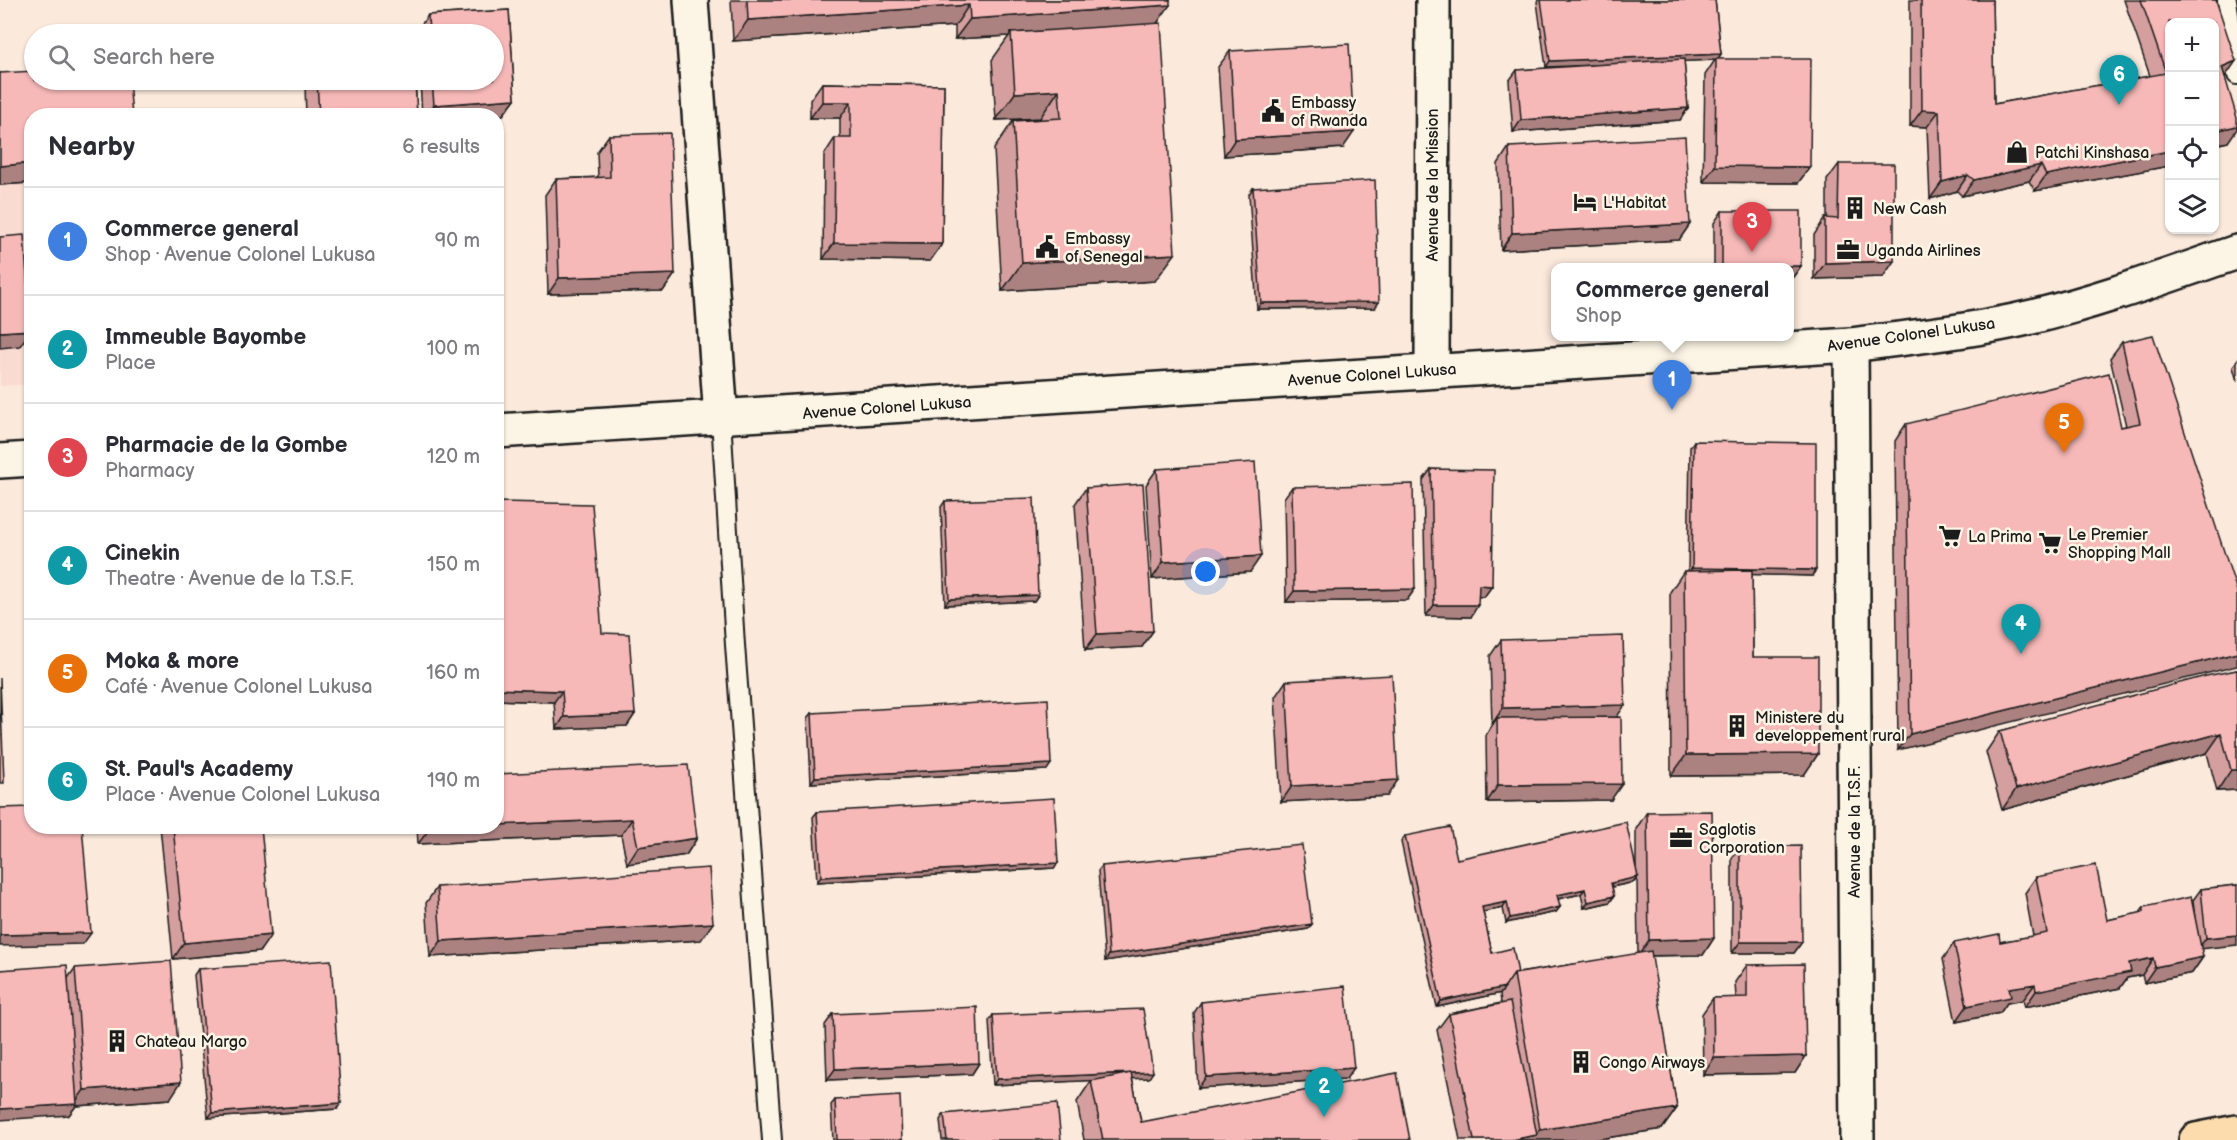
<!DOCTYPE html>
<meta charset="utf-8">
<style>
:root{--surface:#fff;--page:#f7f7f7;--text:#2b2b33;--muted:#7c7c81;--line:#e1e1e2;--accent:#d93025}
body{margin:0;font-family:"Balsamiq Sans",sans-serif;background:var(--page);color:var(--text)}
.controls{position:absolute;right:18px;top:18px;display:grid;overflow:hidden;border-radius:12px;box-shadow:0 2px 4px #0004}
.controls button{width:54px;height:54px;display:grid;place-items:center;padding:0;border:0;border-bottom:2px solid var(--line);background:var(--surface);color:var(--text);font:30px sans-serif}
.you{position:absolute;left:1206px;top:572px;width:21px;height:21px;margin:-15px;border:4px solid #fff;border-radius:50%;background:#1a73e8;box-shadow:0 0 0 9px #1a73e833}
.badge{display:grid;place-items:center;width:39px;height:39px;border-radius:50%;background:var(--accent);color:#fff;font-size:20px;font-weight:700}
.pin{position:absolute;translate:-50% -50px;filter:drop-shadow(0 2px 3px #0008)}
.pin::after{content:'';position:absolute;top:32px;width:21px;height:18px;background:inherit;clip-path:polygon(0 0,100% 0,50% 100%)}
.popup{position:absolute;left:1551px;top:263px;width:243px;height:78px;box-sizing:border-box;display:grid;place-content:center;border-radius:12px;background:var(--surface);filter:drop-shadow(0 2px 4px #0005);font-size:20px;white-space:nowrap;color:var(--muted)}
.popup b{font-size:22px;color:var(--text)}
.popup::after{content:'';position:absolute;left:50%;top:100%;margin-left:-12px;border:12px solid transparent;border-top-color:var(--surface)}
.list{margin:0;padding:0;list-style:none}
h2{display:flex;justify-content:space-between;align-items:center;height:78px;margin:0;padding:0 24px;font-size:26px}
h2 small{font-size:20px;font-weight:400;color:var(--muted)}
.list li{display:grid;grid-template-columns:39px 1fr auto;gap:18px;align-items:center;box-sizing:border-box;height:108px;padding:0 24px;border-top:2px solid var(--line)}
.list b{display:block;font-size:22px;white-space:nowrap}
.list p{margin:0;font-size:20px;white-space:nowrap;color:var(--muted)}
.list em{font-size:20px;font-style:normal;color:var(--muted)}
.icon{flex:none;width:33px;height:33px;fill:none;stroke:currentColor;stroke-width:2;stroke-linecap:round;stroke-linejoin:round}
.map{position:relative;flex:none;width:2237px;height:1140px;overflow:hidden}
.search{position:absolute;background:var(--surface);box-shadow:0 2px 4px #0004;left:24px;top:24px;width:480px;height:66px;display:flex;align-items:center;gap:15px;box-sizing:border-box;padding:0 21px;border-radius:33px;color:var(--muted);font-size:22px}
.panel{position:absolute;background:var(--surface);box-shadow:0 2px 4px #0004;left:24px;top:108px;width:480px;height:726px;border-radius:24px}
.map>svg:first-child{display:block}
.built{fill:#fadbd1}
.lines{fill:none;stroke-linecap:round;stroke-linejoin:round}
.lane-casing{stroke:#1c1c1c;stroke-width:22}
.street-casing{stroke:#1c1c1c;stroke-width:38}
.secondary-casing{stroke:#1c1c1c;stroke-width:38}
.primary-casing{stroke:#1c1c1c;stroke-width:38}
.lane{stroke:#fcf5e5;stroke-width:18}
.street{stroke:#fcf5e5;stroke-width:33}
.secondary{stroke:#fcf5e5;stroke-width:33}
.primary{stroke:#fcdcac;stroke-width:33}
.wall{fill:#d49f9e;stroke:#1c1c1c;stroke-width:1.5;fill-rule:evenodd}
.shaded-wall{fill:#ac8281;stroke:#1c1c1c;stroke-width:1.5}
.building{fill:#f6b9b8;stroke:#1c1c1c;stroke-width:1.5}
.labels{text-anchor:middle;stroke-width:5;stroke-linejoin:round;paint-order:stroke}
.poi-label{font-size:16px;fill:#1c1c1c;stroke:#fcf5e5;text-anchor:start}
.street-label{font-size:16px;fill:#1c1c1c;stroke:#fcf5e5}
</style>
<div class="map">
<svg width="2237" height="1140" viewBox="0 0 2237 1140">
<rect width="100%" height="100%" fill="#fbe9dc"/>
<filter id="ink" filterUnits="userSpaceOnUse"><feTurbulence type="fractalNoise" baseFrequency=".0167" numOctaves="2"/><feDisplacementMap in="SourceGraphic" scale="12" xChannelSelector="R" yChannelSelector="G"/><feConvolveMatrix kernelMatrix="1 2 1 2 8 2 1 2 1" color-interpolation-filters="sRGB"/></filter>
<g filter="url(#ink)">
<path class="built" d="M34 80 32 116 31 384 0 386V82Z"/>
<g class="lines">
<g class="lane-casing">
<path id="lane" d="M2227 0 2237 75
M721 418 735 645 772 1140"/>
</g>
<g class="street-casing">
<path id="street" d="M691 0 721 418
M1851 345 1857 1140
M1432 370 1433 0"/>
</g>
<g class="secondary-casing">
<path id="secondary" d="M496 431 1851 345C1911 337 1973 331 2032 317 2102 300 2169 275 2237 252
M0 461 32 459"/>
</g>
<g class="primary-casing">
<path id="primary" d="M2196 1140 2237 1132"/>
</g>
<use href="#lane" class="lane"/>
<use href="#street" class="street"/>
<use href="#secondary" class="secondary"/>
<use href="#primary" class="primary"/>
</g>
<path class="wall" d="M731 0H1170L1157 24 1155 281 1002 291 994 149 1013 121 1040 119V118L996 120 992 60 1009 36 955 39V26L733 41Z
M1538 0H1715L1721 54 1718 59 1810 167 1798 183 1703 182 1705 75 1715 60 1684 61 1688 108 1680 120 1513 132 1509 81 1517 70 1597 65 1546 67 1537 2Z
M1910 0H1992L1994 104 2150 76 2124 0H2216L2225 77 2228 142 2214 145V22L2169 166 2035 191 2029 181 1962 196 1957 191 1930 199 1927 127 1910 126Z
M509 10 515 99 503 115 422 116 420 80H494V34H417L416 32 428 15Z
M1230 51 1343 148 1224 156 1218 67Z
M0 73 32 116V218L29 183 0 185Z
M310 80H415L417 116H306L305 86Z
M822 83 944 85 942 244 930 261 823 259 824 155 835 138H840V118H810V100Z
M609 135 675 274 663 291 548 294 545 195 556 179 598 177 597 152Z
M1509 147 1690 224 1679 240 1501 250 1498 164Z
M1839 164 1883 277 1814 279V235L1825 218 1827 219V180Z
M1253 188 1375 308 1257 309 1249 194Z
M1722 211 1801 266 1793 277H1789V267H1714V223Z
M2122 342 2237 591 1898 750 1895 441 1906 424 2121 427 2126 426 2110 358Z
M2237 360V381L2233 367Z
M1694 441 1812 576 1752 574 1753 657 1818 754 1804 775 1671 776 1670 592 1684 571H1688L1690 447Z
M1157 469 1250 572 1152 579 1146 485Z
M1431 469 1492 586 1484 597 1479 596 1471 617 1426 616 1423 480Z
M1292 487 1415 589 1407 600 1286 602 1284 498Z
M1086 488 1153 631 1142 647 1085 650 1075 504Z
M945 501 1038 595 1034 601 945 605 941 507Z
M496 502 602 633 635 714 627 726 556 729 554 702 496 700Z
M1501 640 1617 717 1611 800 1487 802 1486 735 1493 724H1492L1490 656Z
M2237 670V790L2217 791 2207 753 2002 810 1986 752 2000 731Z
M1286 681 1387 796 1281 802 1275 697Z
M812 713 1047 770 811 783 808 718Z
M496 774 697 838 686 855 627 864 621 835 418 844 417 826H496Z
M817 812 1058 863 1054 868 817 882 813 817Z
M1647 812 1714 938 1703 955 1651 956 1677 1108 1662 1129 1593 1140H1460L1437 1030 1449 1014 1501 1003 1500 994 1501 993 1437 1007 1401 842 1405 836 1457 859 1636 867V829ZM1637 879 1638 954 1518 973 1492 953 1483 912 1503 908 1506 923 1556 912 1560 907 1558 899 1581 894 1584 908 1610 902 1614 896 1612 887 1634 882Z
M160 826H261L260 951 173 959Z
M1740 847 1802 942 1794 953H1732V858Z
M1102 866 1312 924 1308 929 1105 961 1098 871Z
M2036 877 2107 920 2140 913 2144 907 2195 919 2193 900 2201 889 2237 885 2201 949 2203 957 2192 973 2144 983 2142 975 2127 978 2120 988 2025 1007 2023 1000 2007 1003 2000 1013 1956 1022 1943 959 1954 943 2000 942 2033 936 2025 893Z
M437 887 701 940 430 957 426 903Z
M1747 965 1806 1056 1795 1073 1703 1075 1702 1014 1713 998H1736L1735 982Z
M75 968 170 1099 76 1106 69 1115 68 978Z
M198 969 337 1109 208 1118 194 975Z
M1201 1002 1346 1079 1198 1088 1194 1013Z
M833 1014 979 1063 972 1074 827 1080 825 1025Z
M993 1015 1149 1078H1132L1141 1122 1410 1140H1084L1077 1102 1091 1081 1096 1080 993 1085 989 1021Z
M835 1100 902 1140H833L831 1105Z
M944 1114 1061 1140H942L940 1120Z"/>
<path class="shaded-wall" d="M969 5 955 26 733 41 748 20Z
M1170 5 1155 26 1011 33 1009 36 955 39 970 19Z
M1721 54 1717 60 1546 67 1550 61Z
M2236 61 2225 77 2222 67Z
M1059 90 1040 118 996 120 1015 93Z
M515 99 503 115 426 116 434 105Z
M822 102H851L840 118H810Z
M1688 108 1680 120 1513 132 1521 120Z
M1922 110 1939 111 1927 127 1910 126Z
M2237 126V129L2228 142 2214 145V131Z
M1354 132 1343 148 1224 156 1235 139Z
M2169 151V166L2035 191 2046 175Z
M32 163V179L29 183 0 185V166Z
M2041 165 2029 181 1962 196 1974 180Z
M1715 166 1810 167 1798 183 1703 182Z
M1968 175 1957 191 1930 199 1942 182Z
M1690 224 1679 240 1501 250 1512 233Z
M834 243 942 244 930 261 823 259Z
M1175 254 1155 281 1002 291 1022 263Z
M1894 261 1883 277 1814 279 1825 263Z
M1722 266H1801L1793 277H1789V267H1721Z
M675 274 663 291 548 294 559 278Z
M1379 302 1375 308 1257 309 1261 303Z
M31 330 20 346 0 348V332Z
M1261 556 1250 572 1152 579 1163 562Z
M1692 568 1816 570 1812 576 1688 573Z
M1479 585 1492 586 1484 597 1471 596Z
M1415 589 1407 600 1286 602 1294 591Z
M1038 595 1034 601 945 605 949 599Z
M1434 605H1478L1471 617 1426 616Z
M1153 631 1142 647 1085 650 1097 634Z
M2237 653V666L1898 750 1910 734Z
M496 689 562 691 554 702 496 700Z
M1625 705 1614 721 1497 718 1493 724H1492L1503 708Z
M635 714 627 726 556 729 564 717Z
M2221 733 2207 753 2002 810 2016 789Z
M1818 754 1804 775 1671 776 1686 755Z
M1051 764 1047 770 811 783 815 777Z
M2231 770H2237V790L2217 791Z
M1398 780 1387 796 1281 802 1292 786Z
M1622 784 1611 800 1487 802 1498 785Z
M632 819 621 835 418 844 430 828 496 826V825Z
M697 838 686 855 627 864 638 847Z
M1058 863 1054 868 817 882 821 877Z
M1638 877 1634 882 1607 888 1611 883Z
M1585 889 1581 894 1553 900 1557 895Z
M1614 896 1610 902 1584 908 1588 902Z
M1507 902 1503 908 1478 913 1482 907Z
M1560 907 1556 912 1506 923 1510 918Z
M713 923 701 940 430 957 441 941Z
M1312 924 1308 929 1105 961 1109 955Z
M91 933 83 944 0 946V935Z
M271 935 260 951 173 959 184 943Z
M2237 935V945L2198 949 2206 938Z
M1714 938 1703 955 1638 956 1649 940Z
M1740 942H1802L1794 953H1732Z
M2203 957 2192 973 2144 983 2155 967Z
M2153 958 2142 975 2127 978 2120 988 2025 1007 2036 991 2129 963Z
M2035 984 2023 1000 2007 1003 2000 1013 1956 1022 1967 1006 2009 988Z
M1505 987 1501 993 1437 1007 1441 1001Z
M1806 1056 1795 1073 1703 1075 1714 1058Z
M979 1063 972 1074 827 1080 835 1069Z
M1354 1068 1346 1079 1198 1088 1206 1077Z
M1153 1072 1149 1078 993 1085 997 1079Z
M181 1082 170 1099 76 1106 69 1115 0 1120V1109L74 1104 84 1090Z
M341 1103 337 1109 208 1118 212 1113Z
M1677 1108 1662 1129 1593 1140H1511L1537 1135 1540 1130Z"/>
<path class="building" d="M747 0H1170V5L970 19 969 5 748 20Z
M1541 0H1715L1721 54 1550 61Z
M1921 0H1992L1994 104 2166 73 2141 0H2216L2236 61 2222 67 2237 118V126L2214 131V22H2169V151L2046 175 2041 165 1974 180 1968 175 1942 182 1939 111 1922 110Z
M509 10 515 99 434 105 432 80H494V34H429L428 15Z
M1161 23 1175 254 1022 263 1013 121 1061 118 1059 90 1015 93 1011 33Z
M1349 44 1354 132 1235 139 1230 51Z
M1684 59 1688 108 1521 120 1517 70Z
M1716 59H1811L1810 167 1715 166Z
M34 71V80H129L132 116H32V163L0 166V73Z
M317 80H415L417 116H319Z
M822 83 944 85 942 244 834 243 835 138H851V102H822Z
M670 133 675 274 559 278 556 179 610 177 609 135Z
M1685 137 1690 224 1512 233 1509 147Z
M1839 164H1894V261L1825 263V218L1838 219Z
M1375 180 1379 302 1261 303 1253 188Z
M1722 211H1801V266H1722Z
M24 235 31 330 0 332V237Z
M2153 335 2237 591V653L1910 734 1906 424 2109 373 2121 427 2140 423 2122 342Z
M1694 441 1816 443V570L1692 568Z
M1255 462 1261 556 1163 562 1157 469Z
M1431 469 1494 470 1492 586 1479 585 1478 605H1434Z
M1143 484 1153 631 1097 634 1086 488Z
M1413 484 1415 589 1294 591 1292 487Z
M1034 498 1038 595 949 599 945 501Z
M496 502 592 504 602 633 629 634 635 714 564 717 562 691 496 689Z
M1752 570 1753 657H1818V754L1686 755 1684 571Z
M1623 636 1625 705 1503 708 1501 640Z
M2237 670V770H2231L2221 733 2016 789 2000 731 2206 676Z
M1392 675 1398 780 1292 786 1286 681Z
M0 678 4 783H0Z
M1048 699 1051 764 815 777 812 713Z
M1621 717 1622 784 1498 785 1497 718Z
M688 765 697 838 638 847 632 819 496 825V774Z
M1054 798 1058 863 821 877 817 812Z
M32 807V826H82L91 933 0 935V808Z
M1712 811 1714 938 1649 940 1647 812Z
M1626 822 1638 877 1611 883 1614 896 1588 902 1585 889 1557 895 1560 907 1510 918 1507 902 1482 907 1492 953 1513 948 1518 973 1514 974 1505 987 1441 1001 1405 836 1450 827 1457 859Z
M173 826H261L271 935 184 943Z
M430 826H454L430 828Z
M1302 845 1312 924 1109 955 1102 866Z
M1801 846 1802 942H1740V847Z
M2096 865 2107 920 2144 912V907L2191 897 2203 957 2155 967 2153 958 2129 963 2131 972 2036 991 2035 984 2009 988 2011 997 1967 1006 1954 943 1999 934 2000 942 2047 933 2036 877Z
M709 868 713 923 441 941 437 887Z
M2237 885V935L2206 938 2201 889Z
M1651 951 1677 1108 1540 1130 1514 974Z
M331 960 341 1103 212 1113 198 969Z
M171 961 181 1082 84 1090 75 968Z
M1804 964 1806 1056 1714 1058 1713 998 1747 997V965Z
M67 965 77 1104 0 1109V970Z
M1345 986 1354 1068 1206 1077 1201 1002Z
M1510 1002 1537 1135 1511 1140H1474L1449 1014Z
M977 1007 979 1063 835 1069 833 1014Z
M1143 1009 1153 1072 997 1079 993 1015Z
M1131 1073 1141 1122 1397 1073 1410 1140H1103L1091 1081Z
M900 1096 902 1140H837L835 1100Z
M1057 1103 1061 1140H947L944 1114Z"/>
</g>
<defs>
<g id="civic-bare" transform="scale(1.8)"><path d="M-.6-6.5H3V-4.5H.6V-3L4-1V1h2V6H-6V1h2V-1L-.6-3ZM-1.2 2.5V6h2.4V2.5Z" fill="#1c1c1c" stroke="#fcf5e5" stroke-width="2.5" paint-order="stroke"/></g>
<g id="shop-bare" transform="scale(1.8)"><path d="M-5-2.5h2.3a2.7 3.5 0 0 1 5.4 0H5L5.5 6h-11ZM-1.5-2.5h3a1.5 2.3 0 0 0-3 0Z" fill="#1c1c1c" stroke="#fcf5e5" stroke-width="2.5" paint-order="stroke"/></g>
<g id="hotel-bare" transform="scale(1.8)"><path d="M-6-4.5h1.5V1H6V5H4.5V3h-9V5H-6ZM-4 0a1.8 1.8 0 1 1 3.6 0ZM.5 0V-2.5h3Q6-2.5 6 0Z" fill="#1c1c1c" stroke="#fcf5e5" stroke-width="2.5" paint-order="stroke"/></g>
<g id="building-bare" transform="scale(1.8)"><path d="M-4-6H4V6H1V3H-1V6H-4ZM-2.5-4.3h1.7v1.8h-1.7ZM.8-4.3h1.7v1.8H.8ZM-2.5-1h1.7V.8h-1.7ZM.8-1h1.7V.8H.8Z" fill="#1c1c1c" stroke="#fcf5e5" stroke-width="2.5" paint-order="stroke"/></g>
<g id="office-bare" transform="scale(1.8)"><path d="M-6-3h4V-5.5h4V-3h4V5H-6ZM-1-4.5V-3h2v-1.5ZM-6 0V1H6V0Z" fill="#1c1c1c" stroke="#fcf5e5" stroke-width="2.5" paint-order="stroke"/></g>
<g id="supermarket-bare" transform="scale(1.8)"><path d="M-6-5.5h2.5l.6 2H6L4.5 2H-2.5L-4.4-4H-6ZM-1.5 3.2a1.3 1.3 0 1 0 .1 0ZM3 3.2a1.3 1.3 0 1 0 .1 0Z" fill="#1c1c1c" stroke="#fcf5e5" stroke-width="2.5" paint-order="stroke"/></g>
</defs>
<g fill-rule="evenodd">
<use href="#civic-bare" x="1273" y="111"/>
<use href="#shop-bare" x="2017" y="152"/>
<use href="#hotel-bare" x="1585" y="202"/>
<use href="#building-bare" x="1855" y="208"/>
<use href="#civic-bare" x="1047" y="247"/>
<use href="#office-bare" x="1848" y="250"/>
<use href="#supermarket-bare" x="1950" y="536"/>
<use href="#supermarket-bare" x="2050" y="543"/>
<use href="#building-bare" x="1737" y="726"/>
<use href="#office-bare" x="1681" y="838"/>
<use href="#building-bare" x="117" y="1041"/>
<use href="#building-bare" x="1581" y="1062"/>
</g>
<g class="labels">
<g class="poi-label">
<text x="1291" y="108">Embassy<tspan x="1291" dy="18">of Rwanda</tspan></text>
<text x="2035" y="158">Patchi Kinshasa</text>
<text x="1603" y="208">L'Habitat</text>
<text x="1873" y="214">New Cash</text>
<text x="1065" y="244">Embassy<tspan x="1065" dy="18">of Senegal</tspan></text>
<text x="1866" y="256">Uganda Airlines</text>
<text x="2068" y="540">Le Premier<tspan x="2068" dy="18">Shopping Mall</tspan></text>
<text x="1968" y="542">La Prima</text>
<text x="1755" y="723">Ministere du<tspan x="1755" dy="18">developpement rural</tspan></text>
<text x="1699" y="835">Saglotis<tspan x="1699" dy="18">Corporation</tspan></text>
<text x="135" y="1047">Chateau Margo</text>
<text x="1599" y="1068">Congo Airways</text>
</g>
<g class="street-label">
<text transform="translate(1432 185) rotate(-90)" y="6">Avenue de la Mission</text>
<text transform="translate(1911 334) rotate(-8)" y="6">Avenue Colonel Lukusa</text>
<text transform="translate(1372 374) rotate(-4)" y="6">Avenue Colonel Lukusa</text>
<text transform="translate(887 407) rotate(-4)" y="6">Avenue Colonel Lukusa</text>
<text transform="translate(1854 832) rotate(-90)" y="6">Avenue de la T.S.F.</text>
</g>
</g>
</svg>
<div class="controls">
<button>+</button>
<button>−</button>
<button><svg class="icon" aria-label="locate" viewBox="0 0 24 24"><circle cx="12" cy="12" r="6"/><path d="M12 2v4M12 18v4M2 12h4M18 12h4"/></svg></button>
<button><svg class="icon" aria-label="layers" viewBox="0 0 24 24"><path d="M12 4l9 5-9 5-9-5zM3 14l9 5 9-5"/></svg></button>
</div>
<div class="you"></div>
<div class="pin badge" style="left:1672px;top:410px;background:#3f7fe0">1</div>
<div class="popup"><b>Commerce general</b>Shop</div>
<div class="pin badge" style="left:1324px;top:1117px;background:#0f9aa8">2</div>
<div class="pin badge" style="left:1752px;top:252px;background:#e0444e">3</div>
<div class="pin badge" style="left:2021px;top:654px;background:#0f9aa8">4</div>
<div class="pin badge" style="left:2064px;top:453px;background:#e8710a">5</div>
<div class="pin badge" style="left:2119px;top:105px;background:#0f9aa8">6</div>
<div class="search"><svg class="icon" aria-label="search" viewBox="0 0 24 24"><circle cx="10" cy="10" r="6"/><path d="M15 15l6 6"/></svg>Search here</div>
<section class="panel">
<h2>Nearby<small>6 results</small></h2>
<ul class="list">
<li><span class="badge" style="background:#3f7fe0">1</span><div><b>Commerce general</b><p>Shop · Avenue Colonel Lukusa</p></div><em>90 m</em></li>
<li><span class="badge" style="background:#0f9aa8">2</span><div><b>Immeuble Bayombe</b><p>Place</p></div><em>100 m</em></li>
<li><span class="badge" style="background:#e0444e">3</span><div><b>Pharmacie de la Gombe</b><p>Pharmacy</p></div><em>120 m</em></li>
<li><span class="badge" style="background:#0f9aa8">4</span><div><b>Cinekin</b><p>Theatre · Avenue de la T.S.F.</p></div><em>150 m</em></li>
<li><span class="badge" style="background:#e8710a">5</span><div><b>Moka &amp; more</b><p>Café · Avenue Colonel Lukusa</p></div><em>160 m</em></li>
<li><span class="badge" style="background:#0f9aa8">6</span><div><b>St. Paul's Academy</b><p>Place · Avenue Colonel Lukusa</p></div><em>190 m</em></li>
</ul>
</section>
</div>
